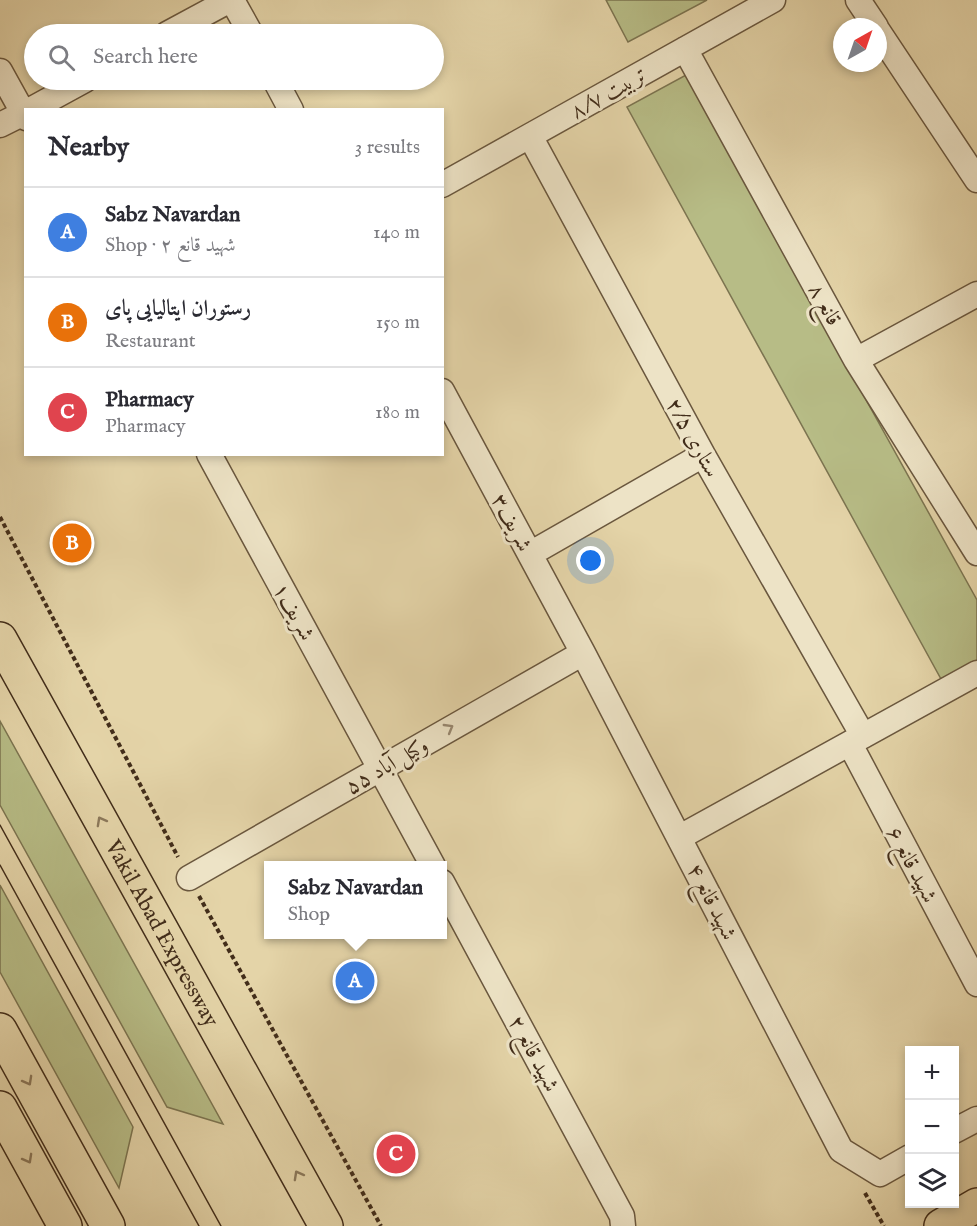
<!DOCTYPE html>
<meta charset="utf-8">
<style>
:root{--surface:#fff;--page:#f2f2f3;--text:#2b2b33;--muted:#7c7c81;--line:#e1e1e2;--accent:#db2777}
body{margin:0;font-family:"IM FELL English",Amiri,serif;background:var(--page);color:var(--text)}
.controls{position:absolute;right:18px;bottom:18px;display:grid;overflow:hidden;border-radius:0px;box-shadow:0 3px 9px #0003}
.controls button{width:54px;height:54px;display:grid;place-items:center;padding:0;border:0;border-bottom:2px solid var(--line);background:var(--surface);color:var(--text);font:30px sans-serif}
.compass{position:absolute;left:833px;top:18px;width:54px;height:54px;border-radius:50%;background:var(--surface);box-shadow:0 3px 9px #0003;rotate:40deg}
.you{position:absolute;left:591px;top:561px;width:21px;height:21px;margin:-15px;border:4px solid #fff;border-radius:50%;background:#1a73e8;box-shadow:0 0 0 9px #1a73e833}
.badge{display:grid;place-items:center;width:39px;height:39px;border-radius:50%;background:var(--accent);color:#fff;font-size:20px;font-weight:700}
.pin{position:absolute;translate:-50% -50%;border:3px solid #fff;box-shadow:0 2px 6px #0006}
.popup{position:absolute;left:264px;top:861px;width:183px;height:78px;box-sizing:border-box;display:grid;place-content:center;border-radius:0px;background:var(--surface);filter:drop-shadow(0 2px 4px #0005);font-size:20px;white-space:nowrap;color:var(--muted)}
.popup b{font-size:22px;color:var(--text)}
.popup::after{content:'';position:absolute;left:50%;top:100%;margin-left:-12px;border:12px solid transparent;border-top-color:var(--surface)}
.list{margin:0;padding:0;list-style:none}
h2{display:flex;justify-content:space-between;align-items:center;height:78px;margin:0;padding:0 24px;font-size:26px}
h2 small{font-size:20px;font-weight:400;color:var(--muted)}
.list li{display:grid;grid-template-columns:39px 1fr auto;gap:18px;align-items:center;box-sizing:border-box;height:90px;padding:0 24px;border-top:2px solid var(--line)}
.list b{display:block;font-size:22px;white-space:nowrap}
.list p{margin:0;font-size:20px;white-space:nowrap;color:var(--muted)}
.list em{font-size:20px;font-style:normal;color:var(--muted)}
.icon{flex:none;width:33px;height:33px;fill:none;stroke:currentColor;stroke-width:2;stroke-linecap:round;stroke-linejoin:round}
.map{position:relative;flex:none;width:977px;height:1226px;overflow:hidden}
.search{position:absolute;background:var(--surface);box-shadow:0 3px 9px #0003;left:24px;top:24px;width:420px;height:66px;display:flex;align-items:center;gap:15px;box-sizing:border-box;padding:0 21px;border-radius:33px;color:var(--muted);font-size:22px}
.panel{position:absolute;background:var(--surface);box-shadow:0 3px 9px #0003;left:24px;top:108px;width:420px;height:348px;border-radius:0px}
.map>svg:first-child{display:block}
.green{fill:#b7bc86;stroke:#7c7450;stroke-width:1.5}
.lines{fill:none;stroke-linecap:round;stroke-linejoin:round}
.minor-casing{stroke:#6a573e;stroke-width:27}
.trunk-casing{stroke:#422d1a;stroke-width:36}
.path{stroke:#422d1a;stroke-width:4;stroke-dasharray:4.5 3;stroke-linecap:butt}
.minor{stroke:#ede3c6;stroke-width:24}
.trunk{stroke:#e4d4a8;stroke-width:33}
.tram{stroke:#422d1a;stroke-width:1.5}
.oneway{stroke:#988870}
.oneway2{stroke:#8b785a}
.labels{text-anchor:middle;stroke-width:6;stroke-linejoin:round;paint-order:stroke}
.street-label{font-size:22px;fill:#422d1a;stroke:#ede3c6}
</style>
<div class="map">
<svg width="977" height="1226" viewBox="0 0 977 1226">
<rect width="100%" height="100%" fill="#e4d4a8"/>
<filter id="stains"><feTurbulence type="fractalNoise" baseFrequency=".00333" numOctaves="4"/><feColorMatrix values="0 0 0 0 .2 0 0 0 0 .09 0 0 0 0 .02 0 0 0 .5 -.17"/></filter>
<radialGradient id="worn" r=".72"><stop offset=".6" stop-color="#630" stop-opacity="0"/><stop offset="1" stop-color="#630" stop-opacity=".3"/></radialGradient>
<path class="green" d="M606 0H707L628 42Z
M686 75 977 600V660L941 679 627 107Z
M0 721 223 1124 167 1107 0 805Z
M0 885 133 1127 119 1188 0 972Z"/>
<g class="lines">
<g class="minor-casing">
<path id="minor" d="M232 0 251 34
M858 0 876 27
M878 31 977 180
M167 34 230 0
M685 49 856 360 977 553
M0 71 26 118
M275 80 291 110
M30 110 85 80
M0 125 26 112
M530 136 703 455 863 736
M442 185 773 0
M856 360 977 294
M442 391 583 653 841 1150 880 1174 910 1157
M209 454 433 866
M530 554 703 455
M850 744 977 984
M680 837 977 673
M189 878 583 653
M442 882 622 1216 623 1226
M954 1131 977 1119"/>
</g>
<g class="trunk-casing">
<g id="trunk">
<path id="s1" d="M0 639 326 1226"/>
<path d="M0 1030 108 1226"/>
<path d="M0 1108 65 1226"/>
<path d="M941 1226 977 1205"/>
</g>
</g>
<path class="path" d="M0 517 178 857
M199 896 381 1226
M865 1193 884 1226"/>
<use href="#minor" class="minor"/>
<use href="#trunk" class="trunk"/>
<path class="tram" d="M0 825 221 1226
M0 865 199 1226"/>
</g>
<defs><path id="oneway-chevron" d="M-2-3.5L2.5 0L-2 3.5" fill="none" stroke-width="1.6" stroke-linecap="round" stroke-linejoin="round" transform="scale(1.5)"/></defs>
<use class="oneway" href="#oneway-chevron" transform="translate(449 728) rotate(-30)"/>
<g class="oneway2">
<use href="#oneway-chevron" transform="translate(101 821) rotate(-119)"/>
<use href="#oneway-chevron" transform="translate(28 1081) rotate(61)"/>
<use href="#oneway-chevron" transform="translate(28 1159) rotate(61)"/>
<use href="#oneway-chevron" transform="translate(298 1175) rotate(-119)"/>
</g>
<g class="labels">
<g class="street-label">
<text transform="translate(608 92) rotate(-29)" y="8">تربیت ۸/۷</text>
<text transform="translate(826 304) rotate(61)" y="8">قانع ۸</text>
<text transform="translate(694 437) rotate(61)" y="8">ستاری ۲/۵</text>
<text transform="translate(513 522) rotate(62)" y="8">شریف٣</text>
<text transform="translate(295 611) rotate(61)" y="8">شریف١</text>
<text transform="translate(386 765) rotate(-30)" y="8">۵۵ وکیل آباد</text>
<text transform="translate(913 864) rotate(62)" y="8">شهید قانع ۶</text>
<text transform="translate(713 901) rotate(63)" y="8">شهید قانع ۴</text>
<text dy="8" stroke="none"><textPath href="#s1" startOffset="336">Vakil Abad Expressway</textPath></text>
<text transform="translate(535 1053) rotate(62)" y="8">شهید قانع ۲</text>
</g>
</g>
<rect width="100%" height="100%" filter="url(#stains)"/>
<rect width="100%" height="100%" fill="url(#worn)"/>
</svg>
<div class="controls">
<button>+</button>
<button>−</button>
<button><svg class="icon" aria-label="layers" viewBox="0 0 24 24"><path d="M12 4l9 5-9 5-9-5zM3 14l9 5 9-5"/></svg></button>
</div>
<svg class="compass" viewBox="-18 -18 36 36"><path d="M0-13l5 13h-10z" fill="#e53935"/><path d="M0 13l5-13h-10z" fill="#7c7c81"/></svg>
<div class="you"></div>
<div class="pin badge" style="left:355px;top:981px;background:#3f7fe0">A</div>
<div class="popup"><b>Sabz Navardan</b>Shop</div>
<div class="pin badge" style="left:72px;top:543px;background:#e8710a">B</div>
<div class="pin badge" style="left:396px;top:1154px;background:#e0444e">C</div>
<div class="search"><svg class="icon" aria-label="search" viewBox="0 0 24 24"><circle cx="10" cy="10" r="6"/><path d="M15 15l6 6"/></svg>Search here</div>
<section class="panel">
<h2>Nearby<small>3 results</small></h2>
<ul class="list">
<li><span class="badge" style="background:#3f7fe0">A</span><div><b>Sabz Navardan</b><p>Shop · شهید قانع ۲</p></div><em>140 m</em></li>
<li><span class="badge" style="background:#e8710a">B</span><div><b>رستوران ایتالیایی پای</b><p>Restaurant</p></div><em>150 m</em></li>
<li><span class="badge" style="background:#e0444e">C</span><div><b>Pharmacy</b><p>Pharmacy</p></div><em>180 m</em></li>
</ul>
</section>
</div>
